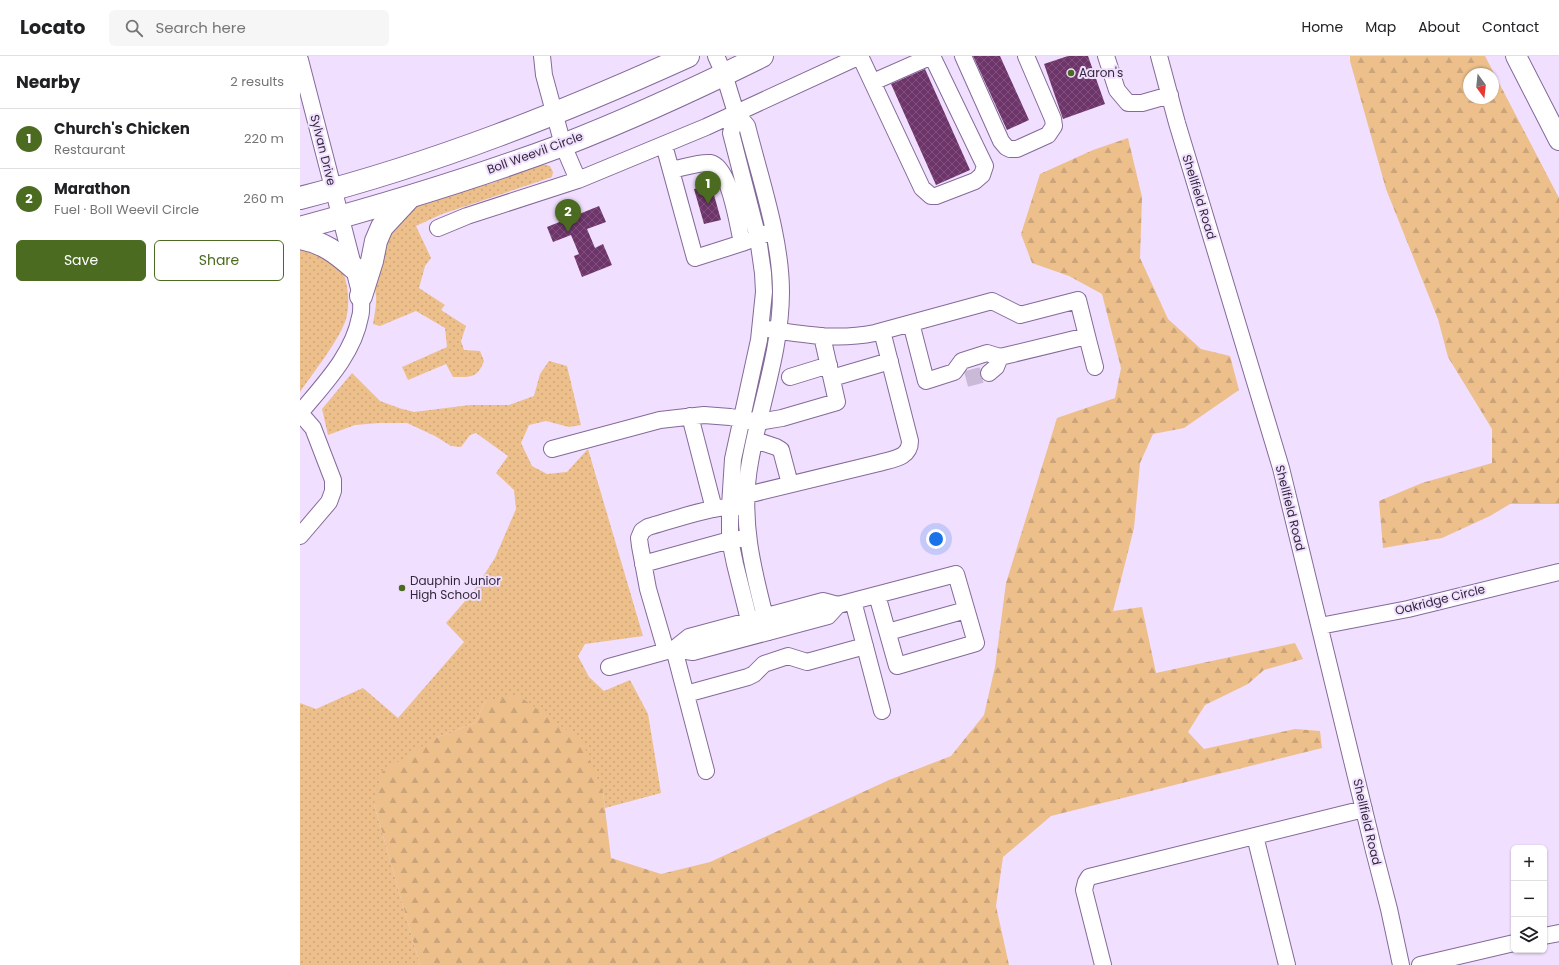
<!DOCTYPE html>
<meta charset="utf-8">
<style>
:root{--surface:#fff;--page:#f6f6f6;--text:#202124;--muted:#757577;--line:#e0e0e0;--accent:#4b6b21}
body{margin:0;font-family:Poppins,sans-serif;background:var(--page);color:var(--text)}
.controls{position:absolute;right:12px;bottom:12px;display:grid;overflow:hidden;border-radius:6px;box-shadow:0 1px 3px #0004}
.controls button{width:36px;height:36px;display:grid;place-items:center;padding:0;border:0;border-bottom:1px solid var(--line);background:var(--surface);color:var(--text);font:20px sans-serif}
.compass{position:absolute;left:1163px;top:12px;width:36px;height:36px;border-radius:50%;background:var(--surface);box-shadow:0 1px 3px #0004;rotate:165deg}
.you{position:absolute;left:636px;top:483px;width:14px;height:14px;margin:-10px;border:3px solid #fff;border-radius:50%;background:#1a73e8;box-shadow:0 0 0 6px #1a73e833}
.badge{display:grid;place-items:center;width:26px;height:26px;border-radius:50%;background:var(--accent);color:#fff;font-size:13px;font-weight:700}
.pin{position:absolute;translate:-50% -33px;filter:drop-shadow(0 1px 2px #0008)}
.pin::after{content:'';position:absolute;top:21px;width:14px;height:12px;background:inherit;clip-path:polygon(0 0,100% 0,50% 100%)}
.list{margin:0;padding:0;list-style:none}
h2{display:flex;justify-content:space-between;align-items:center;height:52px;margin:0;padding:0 16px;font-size:17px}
h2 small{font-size:13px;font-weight:400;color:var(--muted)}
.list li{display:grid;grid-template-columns:26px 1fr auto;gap:12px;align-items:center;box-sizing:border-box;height:60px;padding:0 16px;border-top:1px solid var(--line)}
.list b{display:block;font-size:15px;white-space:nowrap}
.list p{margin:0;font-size:13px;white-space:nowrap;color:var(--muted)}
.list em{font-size:13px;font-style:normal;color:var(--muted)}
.actions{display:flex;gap:8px;padding:12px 16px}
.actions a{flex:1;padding:9px 0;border:1px solid var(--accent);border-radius:6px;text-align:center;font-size:14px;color:var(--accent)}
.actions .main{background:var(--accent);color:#fff}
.icon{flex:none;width:22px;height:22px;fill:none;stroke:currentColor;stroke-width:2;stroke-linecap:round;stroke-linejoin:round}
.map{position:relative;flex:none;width:1259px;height:909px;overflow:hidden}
header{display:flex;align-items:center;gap:24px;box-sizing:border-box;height:56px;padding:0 20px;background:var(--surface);border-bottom:1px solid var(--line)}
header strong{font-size:19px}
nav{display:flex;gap:22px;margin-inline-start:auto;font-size:14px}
.search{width:280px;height:36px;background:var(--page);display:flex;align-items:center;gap:10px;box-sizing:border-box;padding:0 14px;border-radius:6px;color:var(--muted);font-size:15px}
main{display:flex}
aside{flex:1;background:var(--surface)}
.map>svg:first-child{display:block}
.grass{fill:url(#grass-dots)}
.forest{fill:url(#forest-firs);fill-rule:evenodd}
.building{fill:url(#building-cross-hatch)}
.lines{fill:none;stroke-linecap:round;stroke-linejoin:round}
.minor-tunnel{stroke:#cabad7;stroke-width:16;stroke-dasharray:16 8;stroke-linecap:butt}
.minor-casing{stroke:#846a99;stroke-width:18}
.major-casing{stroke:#846a99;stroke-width:22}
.highway-casing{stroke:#846a99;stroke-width:24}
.minor{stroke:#fff;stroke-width:16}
.major{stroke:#fff;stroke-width:20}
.highway{stroke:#fff;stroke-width:22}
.poi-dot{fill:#4b6b21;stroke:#f0dffe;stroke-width:1.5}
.labels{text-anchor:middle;stroke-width:4;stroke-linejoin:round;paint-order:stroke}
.poi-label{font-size:12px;fill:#33283b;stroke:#f0dffe;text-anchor:start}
.street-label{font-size:12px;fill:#33283b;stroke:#f0dffe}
</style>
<header>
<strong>Locato</strong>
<div class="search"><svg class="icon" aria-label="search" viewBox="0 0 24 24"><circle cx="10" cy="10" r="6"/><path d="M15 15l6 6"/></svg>Search here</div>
<nav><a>Home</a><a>Map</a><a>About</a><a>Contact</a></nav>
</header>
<main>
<aside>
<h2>Nearby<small>2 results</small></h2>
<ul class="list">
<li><span class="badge">1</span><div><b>Church's Chicken</b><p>Restaurant</p></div><em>220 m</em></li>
<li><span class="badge">2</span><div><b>Marathon</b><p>Fuel · Boll Weevil Circle</p></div><em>260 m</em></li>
</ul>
<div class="actions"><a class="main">Save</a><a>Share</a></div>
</aside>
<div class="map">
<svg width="1259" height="909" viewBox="0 0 1259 909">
<defs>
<pattern id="grass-dots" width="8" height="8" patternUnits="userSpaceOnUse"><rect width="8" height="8" fill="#edbf8b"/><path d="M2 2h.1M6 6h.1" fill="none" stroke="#cca479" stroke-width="1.8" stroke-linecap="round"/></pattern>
<pattern id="forest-firs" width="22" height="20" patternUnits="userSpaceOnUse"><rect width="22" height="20" fill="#edbf8b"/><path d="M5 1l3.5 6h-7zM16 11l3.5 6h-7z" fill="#cca479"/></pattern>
<pattern id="building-cross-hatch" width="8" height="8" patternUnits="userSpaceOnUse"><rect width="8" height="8" fill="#6d3569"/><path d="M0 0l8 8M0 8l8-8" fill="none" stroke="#7e507b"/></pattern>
</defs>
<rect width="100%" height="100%" fill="#f0dffe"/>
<path class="grass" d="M241 108 250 110 253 116 252 121 142 158 116 170 131 202 125 210 119 232 145 249 141 254 166 270 161 285 164 294 180 295 184 305C177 323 170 321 153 321L146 308 108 324 102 311 147 291 145 272 116 255 80 270 73 268C75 255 79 240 73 228L79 187 119 147 193 127Z
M0 187 40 206C47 225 51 244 46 263 40 283 13 317 0 336Z
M249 305 267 310 281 369 269 371 246 365 229 369 221 387 232 410 247 418 267 416 288 393 343 580 285 588 278 600 289 621 304 635 330 624 348 658 361 737 305 752 303 736 186 644 175 667 137 681 74 748 120 909H0V647L16 653 63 632 98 662 164 586 146 567 173 536 195 502 216 453 214 434 196 417 208 400 176 377 170 379 161 391 151 390 135 380 107 367H79L55 369 28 379 22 353 52 317 80 345 99 352 114 356 170 349H209L234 340 240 318Z"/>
<path class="forest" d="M1050 0H1185L1259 142V448H1210L1190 460 1142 482 1083 492 1079 445 1122 427 1192 407V373L1148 301 1138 263 1086 133 1050 5ZM1169 18H1193V42H1169Z
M828 82 842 141 840 202 868 263 901 293 930 300 939 334 884 372 853 378 840 407 834 472 813 555 842 551 856 617 995 587 1003 603 964 614 948 628 905 649 888 676 904 693 995 673 1020 675 1022 692 751 760 703 801 696 850 709 909H120L74 748 82 716 137 681 175 667 186 644 219 640 282 685 303 736 311 802 361 818 410 806 589 724 651 700 684 659 695 611 706 527 757 362 815 342 821 312 802 238 769 220 732 207 721 178 740 118 793 94Z"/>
<path class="building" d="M673 0H700L729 64 707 74Z
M768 0H788L805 48 763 63 744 8Z
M625 13 670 114 636 129 591 28Z
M411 128 421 164 404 168 394 133Z
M299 150 306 166 287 173 295 192 303 188 312 209 282 221 274 200 279 198 271 179 253 186 247 171Z"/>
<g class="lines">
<path class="minor-tunnel" d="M666 323 689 317"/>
<g class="minor-casing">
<path id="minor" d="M242 0 244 19 263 89 278 124
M416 0 424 18 436 57 447 70C460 122 481 182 481 236 481 294 460 349 450 406 439 466 454 518 469 576
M560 0 622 132 631 140H636L675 125 682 119 685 110 632 0
M663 0 701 85 706 91 710 93H717L748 79 754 70 753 63 726 0
M806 0 817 34 828 47H842L870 39
M859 0 877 67 981 412 1074 795 1089 853 1101 909
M0 4 61 240C61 247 62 255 60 261 53 299 23 329 0 357
M573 26 632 0
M436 57 431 77 458 182 463 217 464 236 459 284 433 403 430 450V484L435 508 453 580
M364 89 395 202 442 187 468 177
M371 114C383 112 398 106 410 107 430 110 438 170 442 187
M138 172 167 160 278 124 406 71 560 0
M461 272C500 278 535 285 575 277L692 245 720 259 778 244 787 280 700 301 687 297 662 305 654 316 626 325 611 267
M787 280 795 311
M689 317 696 311 700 301
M490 321 529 309
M532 322 590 305
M390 360 414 453
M455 384 476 391 481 394 490 428
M252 393 360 364 404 359 430 361 459 366 482 362 537 346 522 280
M447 439 579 407C593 403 610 402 610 385L582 275
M0 480 29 446 33 435V424L13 372 0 357
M343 508 430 484 440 483
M553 545 582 655
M1020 570 1108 553 1259 516
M588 576 666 554
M374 593 389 581 523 545 538 549 656 518 676 587 597 610 577 539
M374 593 406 715
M366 595 348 533 340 490 339 482 342 475 348 471C373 464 414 449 439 451
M309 611 374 593 393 596 528 560 538 549
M386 638 448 621 454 618 464 608 488 600 507 606 565 590
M955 780 987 909
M1244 880 1259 877
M803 909 784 834 786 826 789 821 1064 753
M1120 909 1214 887"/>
</g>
<g class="major-casing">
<path id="major" d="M1216 0 1259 84"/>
</g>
<g class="highway-casing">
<path id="highway" d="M0 142C134 108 262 57 388 0
M0 172C89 148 177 121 263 89 330 63 397 32 462 0
M0 182C23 186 37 197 54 212
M61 240 72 205 76 185 82 171 108 143"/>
</g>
<use href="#minor" class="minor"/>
<use href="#major" class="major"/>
<use href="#highway" class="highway"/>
</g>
<g class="poi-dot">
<circle cx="771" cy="17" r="4"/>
<circle cx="102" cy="532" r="4"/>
</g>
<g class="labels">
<g class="poi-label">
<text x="779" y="21">Aaron's</text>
<text x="110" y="529">Dauphin Junior<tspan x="110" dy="14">High School</tspan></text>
</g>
<g class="street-label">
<text transform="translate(23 94) rotate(76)" y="4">Sylvan Drive</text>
<text transform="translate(235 97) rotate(-20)" y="4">Boll Weevil Circle</text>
<text transform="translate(899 141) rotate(73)" y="4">Shellfield Road</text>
<text transform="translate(990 452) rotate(76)" y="4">Shellfield Road</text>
<text transform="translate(1140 544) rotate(-14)" y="4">Oakridge Circle</text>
<text transform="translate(1067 766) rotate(77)" y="4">Shellfield Road</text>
</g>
</g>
</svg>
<div class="controls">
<button>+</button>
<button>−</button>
<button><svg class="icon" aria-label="layers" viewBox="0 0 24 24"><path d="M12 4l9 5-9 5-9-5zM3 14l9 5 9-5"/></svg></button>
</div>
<svg class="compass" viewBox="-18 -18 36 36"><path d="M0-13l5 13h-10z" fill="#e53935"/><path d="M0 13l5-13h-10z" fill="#757577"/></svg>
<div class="you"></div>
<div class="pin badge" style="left:408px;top:148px">1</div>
<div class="pin badge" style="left:268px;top:176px">2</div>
</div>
</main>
